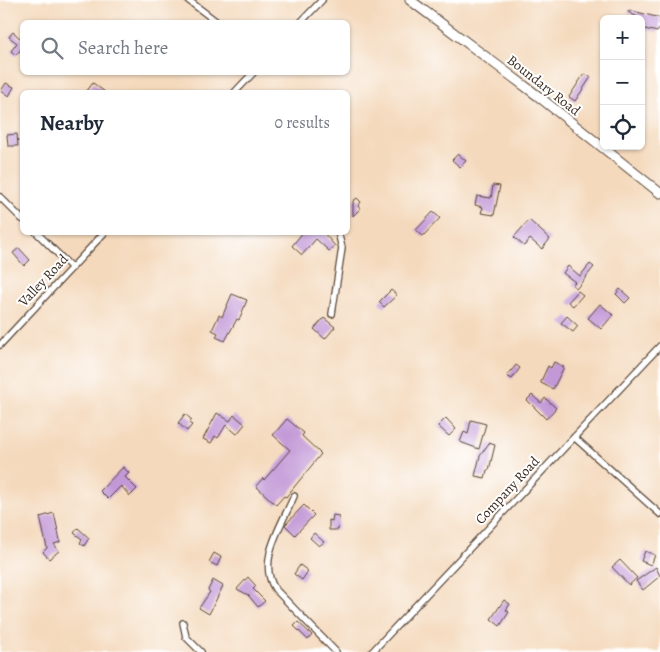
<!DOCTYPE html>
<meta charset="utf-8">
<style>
:root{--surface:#fff;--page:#f6f6f7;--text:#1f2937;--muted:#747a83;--line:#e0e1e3}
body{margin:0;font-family:Alegreya,serif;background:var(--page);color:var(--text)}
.controls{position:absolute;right:15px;top:15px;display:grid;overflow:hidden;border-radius:8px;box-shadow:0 1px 4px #0004}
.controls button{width:45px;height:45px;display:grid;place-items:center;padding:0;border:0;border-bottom:1px solid var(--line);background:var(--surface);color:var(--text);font:25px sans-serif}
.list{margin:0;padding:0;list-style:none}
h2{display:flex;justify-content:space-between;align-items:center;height:65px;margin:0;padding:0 20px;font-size:21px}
h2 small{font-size:16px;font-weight:400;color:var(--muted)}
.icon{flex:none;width:28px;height:28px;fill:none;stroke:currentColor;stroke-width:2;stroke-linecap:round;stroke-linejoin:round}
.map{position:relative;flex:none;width:660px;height:652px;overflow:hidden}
.search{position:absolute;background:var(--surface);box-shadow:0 1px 4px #0004;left:20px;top:20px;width:330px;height:55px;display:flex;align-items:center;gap:12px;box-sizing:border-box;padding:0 18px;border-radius:8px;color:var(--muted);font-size:19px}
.panel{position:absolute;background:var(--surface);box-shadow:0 1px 4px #0004;left:20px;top:90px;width:330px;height:145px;border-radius:8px}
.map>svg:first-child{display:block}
.building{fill:#c298d7}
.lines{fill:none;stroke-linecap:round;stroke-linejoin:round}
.minor-casing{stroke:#574436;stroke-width:8}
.secondary-casing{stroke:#574436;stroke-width:11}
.minor{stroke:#fff;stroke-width:5.5}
.secondary{stroke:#fff;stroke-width:9}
.labels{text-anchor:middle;stroke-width:4;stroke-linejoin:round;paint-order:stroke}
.street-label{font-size:14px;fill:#3b2a1e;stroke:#fff}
</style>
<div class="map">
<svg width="660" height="652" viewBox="0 0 660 652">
<rect width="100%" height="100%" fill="#fff"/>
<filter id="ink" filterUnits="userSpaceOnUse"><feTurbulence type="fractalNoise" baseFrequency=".02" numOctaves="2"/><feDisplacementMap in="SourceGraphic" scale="10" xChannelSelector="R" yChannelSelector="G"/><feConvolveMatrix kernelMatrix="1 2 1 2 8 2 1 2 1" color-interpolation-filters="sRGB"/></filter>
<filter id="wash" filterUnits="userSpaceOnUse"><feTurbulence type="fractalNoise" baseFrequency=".0096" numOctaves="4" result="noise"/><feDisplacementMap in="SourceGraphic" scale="20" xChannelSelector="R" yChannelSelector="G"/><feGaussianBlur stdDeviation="1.12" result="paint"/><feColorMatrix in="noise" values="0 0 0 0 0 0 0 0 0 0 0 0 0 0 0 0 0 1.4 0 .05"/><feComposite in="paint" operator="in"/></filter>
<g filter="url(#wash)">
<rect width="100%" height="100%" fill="#f4d9bc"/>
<g id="blocks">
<path class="building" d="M629 10 660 18V28L657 32 641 28V19L628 12Z
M13 32 21 39 22 37V48L16 55 11 51 17 43 9 37Z
M584 74 591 77 575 101 569 97Z
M6 83 14 87 9 96 1 91Z
M93 83 105 92H86Z
M17 134 18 146H8L7 135Z
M458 154 466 161 460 167 452 160Z
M493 185 500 186 494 215 481 213 483 207 475 205 477 196 491 198Z
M357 198 361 202 358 206 360 209 353 216V201Z
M433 212 440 218 423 236 416 230Z
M529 220 550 239 542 249 530 239 524 246 514 237Z
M303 232H323L335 246 329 251 316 239 302 255 292 246Z
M19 248 30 260 24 266 13 253Z
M590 264 594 267 577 288 572 285 575 282 563 273 568 266 580 276Z
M620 289 630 298 625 303 616 294Z
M391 290 397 295 384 307 379 302Z
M578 291 583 295 573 306 568 302Z
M232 294 247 300 239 320 237 319 225 341 216 337 218 333 212 330 219 315 222 317Z
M600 304 613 315 601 329 588 318Z
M567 316 578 326 573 332 561 323Z
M324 318 335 327 325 339 314 329Z
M554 362 564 367 553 389 541 383V381L548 366 551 368Z
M516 365 520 368 512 379 507 376Z
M532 395 541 403 545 398 556 408 546 419 527 400Z
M217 413 230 421 234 415 245 424 237 434 226 425 218 438 215 436 211 443 203 439Z
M185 414 192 420 189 423 192 425 187 431 178 423Z
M446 418 456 429 449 436 438 426Z
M287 419 304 433 302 436 321 454 286 497 284 496 276 505 256 486 263 478 264 480 290 450 273 435Z
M471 420 486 424 479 449 460 442 464 432 468 434Z
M489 443 495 445 489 470H487L485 478 475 476 480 456Z
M123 467 129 473 125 477 137 489 130 496 121 486 108 499 100 491Z
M304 505 314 515 295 535 285 525Z
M54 513 60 540V542L54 544 59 551 49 559 43 552 47 548 40 517Z
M333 515 339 516 338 530H329V520L332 521Z
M78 528 89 538 84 546 80 543 82 539 74 533Z
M314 533 324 542 319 546 310 538Z
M645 551 655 555 651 565 641 561Z
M214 553 221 557 217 566 209 562Z
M620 560 637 578 629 585 612 567Z
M300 565 308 571 302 580 294 574Z
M656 567 660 576 643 590 636 581Z
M248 577 256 586 253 589 265 601 258 607 248 595 237 589Z
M213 580 223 586 209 614 199 608 210 592 208 590Z
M504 600 510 604 506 610 509 612 500 626 491 619Z
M298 622 312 635 308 640 294 626Z"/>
</g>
</g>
<g filter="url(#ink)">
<use href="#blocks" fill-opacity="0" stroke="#574436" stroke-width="1"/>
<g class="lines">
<g class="minor-casing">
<path id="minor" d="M188 0 217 22
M301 22 322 0
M235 92 254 72
M0 197 22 219
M36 232 72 268
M332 314 342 248 338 232
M0 345 105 232
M574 437 660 514
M294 496C283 523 256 561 275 589L336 652
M183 623 186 637 201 652
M372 652 660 346"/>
</g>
<g class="secondary-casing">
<path id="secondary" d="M410 0 538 96 660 193"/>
</g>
<use href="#minor" class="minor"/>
<use href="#secondary" class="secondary"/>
</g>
</g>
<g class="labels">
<g class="street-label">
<text transform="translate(544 85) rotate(38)" y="5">Boundary Road</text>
<text transform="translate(43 280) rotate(-47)" y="5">Valley Road</text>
<text transform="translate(507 490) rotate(-47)" y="5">Company Road</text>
</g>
</g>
</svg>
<div class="controls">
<button>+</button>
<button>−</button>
<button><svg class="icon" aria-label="locate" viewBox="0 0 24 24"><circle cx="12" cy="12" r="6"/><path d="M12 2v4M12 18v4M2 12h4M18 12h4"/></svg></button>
</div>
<div class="search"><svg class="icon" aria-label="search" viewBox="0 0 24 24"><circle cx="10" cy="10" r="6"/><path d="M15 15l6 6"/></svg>Search here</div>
<section class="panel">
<h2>Nearby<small>0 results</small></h2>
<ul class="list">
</ul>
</section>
</div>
